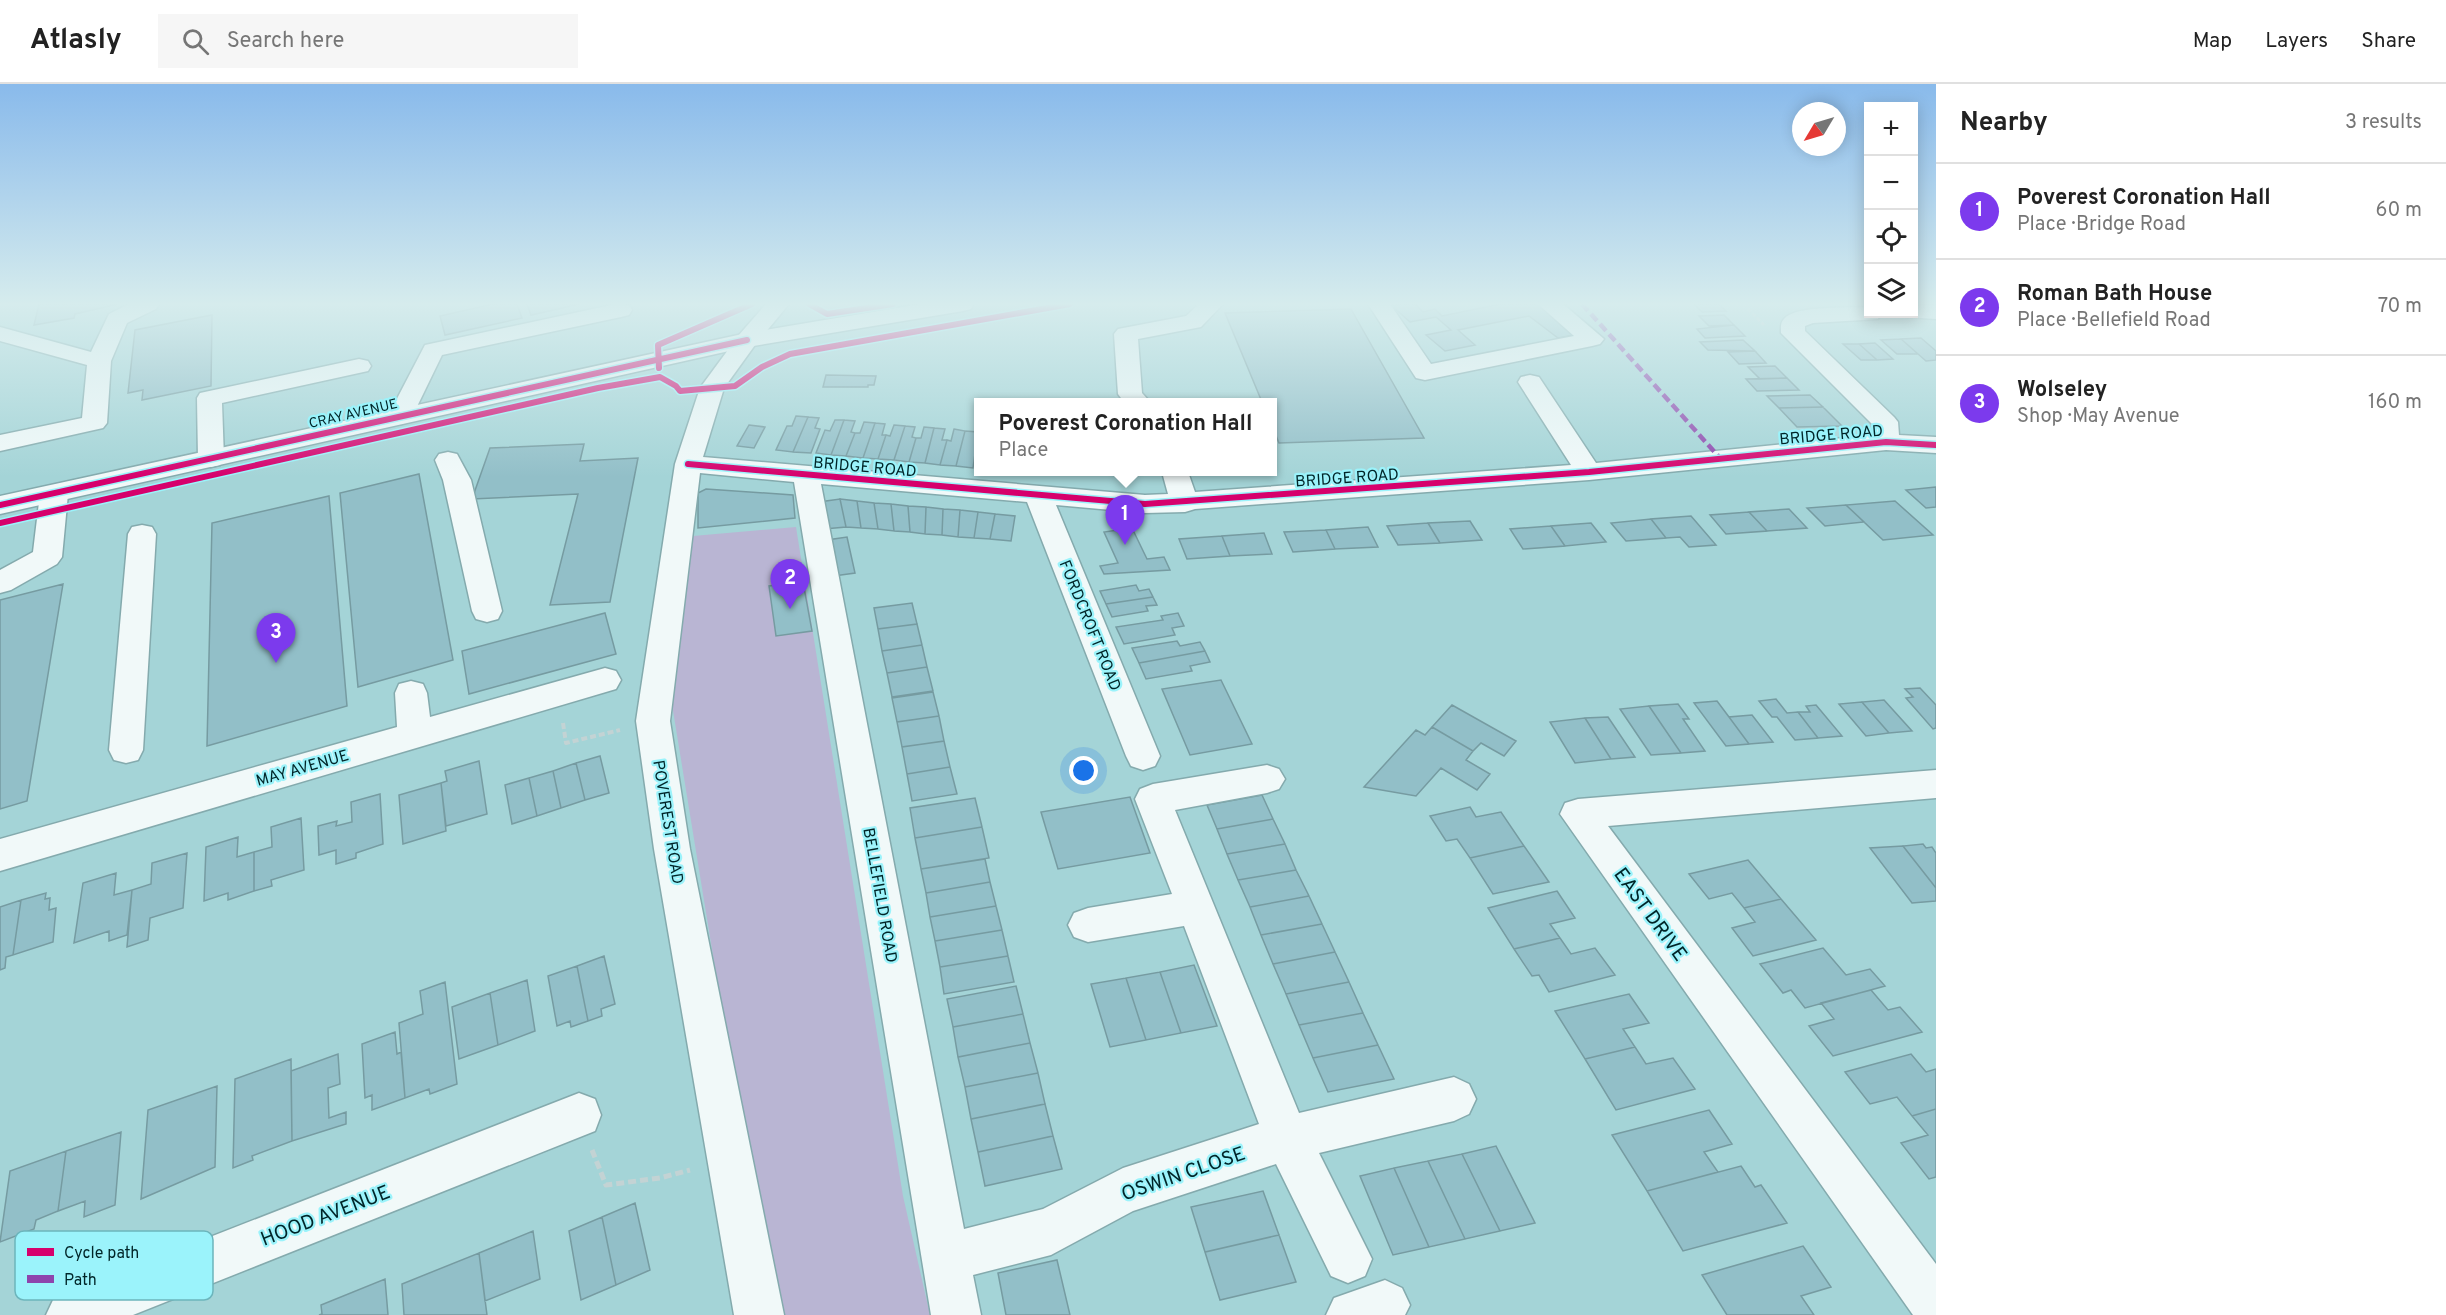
<!DOCTYPE html>
<meta charset="utf-8">
<style>
:root{--surface:#fff;--page:#f6f6f6;--text:#222;--muted:#767676;--line:#e0e0e0;--accent:#7c3aed}
body{margin:0;font-family:Overpass,sans-serif;background:var(--page);color:var(--text)}
.controls{position:absolute;right:18px;top:18px;display:grid;overflow:hidden;border-radius:0px;box-shadow:0 3px 15px #0003}
.controls button{width:54px;height:54px;display:grid;place-items:center;padding:0;border:0;border-bottom:2px solid var(--line);background:var(--surface);color:var(--text);font:30px sans-serif}
.compass{position:absolute;left:1792px;top:18px;width:54px;height:54px;border-radius:50%;background:var(--surface);box-shadow:0 3px 15px #0003;rotate:232deg}
.you{position:absolute;left:1084px;top:687px;width:21px;height:21px;margin:-15px;border:4px solid #fff;border-radius:50%;background:#1a73e8;box-shadow:0 0 0 9px #1a73e833}
.badge{display:grid;place-items:center;width:39px;height:39px;border-radius:50%;background:var(--accent);color:#fff;font-size:20px;font-weight:700}
.pin{position:absolute;translate:-50% -50px;filter:drop-shadow(0 2px 3px #0008)}
.pin::after{content:'';position:absolute;top:32px;width:21px;height:18px;background:inherit;clip-path:polygon(0 0,100% 0,50% 100%)}
.popup{position:absolute;left:974px;top:314px;width:303px;height:78px;box-sizing:border-box;display:grid;place-content:center;border-radius:0px;background:var(--surface);filter:drop-shadow(0 2px 4px #0005);font-size:20px;white-space:nowrap;color:var(--muted)}
.popup b{font-size:22px;color:var(--text)}
.popup::after{content:'';position:absolute;left:50%;top:100%;margin-left:-12px;border:12px solid transparent;border-top-color:var(--surface)}
.list{margin:0;padding:0;list-style:none}
h2{display:flex;justify-content:space-between;align-items:center;height:78px;margin:0;padding:0 24px;font-size:26px}
h2 small{font-size:20px;font-weight:400;color:var(--muted)}
.list li{display:grid;grid-template-columns:39px 1fr auto;gap:18px;align-items:center;box-sizing:border-box;height:96px;padding:0 24px;border-top:2px solid var(--line)}
.list b{display:block;font-size:22px;white-space:nowrap}
.list p{margin:0;font-size:20px;white-space:nowrap;color:var(--muted)}
.list em{font-size:20px;font-style:normal;color:var(--muted)}
.icon{flex:none;width:33px;height:33px;fill:none;stroke:currentColor;stroke-width:2;stroke-linecap:round;stroke-linejoin:round}
.map{position:relative;flex:none;width:1936px;height:1231px;overflow:hidden}
header{display:flex;align-items:center;gap:36px;box-sizing:border-box;height:84px;padding:0 30px;background:var(--surface);border-bottom:2px solid var(--line)}
header strong{font-size:28px}
nav{display:flex;gap:33px;margin-inline-start:auto;font-size:21px}
.search{width:420px;height:54px;background:var(--page);display:flex;align-items:center;gap:15px;box-sizing:border-box;padding:0 21px;border-radius:0px;color:var(--muted);font-size:22px}
main{display:flex}
aside{flex:1;background:var(--surface)}
.map>svg:first-child{display:block}
.green{fill:#b9b5d3}
.building{fill:#92bfc8;stroke:#769ba1;stroke-width:1.5}
.lines{fill:none;stroke-linecap:round;stroke-linejoin:round}
.minor-casing{stroke:#84aaad;stroke-width:3}
.major-casing{stroke:#84aaad;stroke-width:3}
.path-far2{stroke:#c3d3d4;stroke-width:3;stroke-dasharray:4.5 2;stroke-linecap:butt}
.path-far1{stroke:#c3d3d4;stroke-width:4;stroke-dasharray:6 3;stroke-linecap:butt}
.path{stroke:#c3d3d4;stroke-width:5;stroke-dasharray:8 4;stroke-linecap:butt}
.minor{fill:#f1f9f9;fill-rule:evenodd}
.major{fill:#f1f9f9;fill-rule:evenodd}
.quiet{stroke:#8e44ad;stroke-width:4.5;stroke-dasharray:9 4.5;stroke-linecap:butt}
.cycleway-casing{stroke:#9bf3fb;stroke-width:9}
.cycleway{stroke:#d6006c;stroke-width:6}
.labels{text-anchor:middle;stroke-width:4.5;stroke-linejoin:round;paint-order:stroke}
.far-street-label{font-size:14px;fill:#002528;stroke:#9bf3fb}
.street-label{font-size:16px;fill:#002528;stroke:#9bf3fb}
.near-street-label{font-size:20px;fill:#002528;stroke:#9bf3fb}
.key{fill:#9bf3fb;stroke:#6cb5bc;stroke-width:1.5}
.key-label{font-size:16px;fill:#002528}
</style>
<header>
<strong>Atlasly</strong>
<div class="search"><svg class="icon" aria-label="search" viewBox="0 0 24 24"><circle cx="10" cy="10" r="6"/><path d="M15 15l6 6"/></svg>Search here</div>
<nav><a>Map</a><a>Layers</a><a>Share</a></nav>
</header>
<main>
<div class="map">
<svg width="1936" height="1231" viewBox="0 0 1936 1231">
<rect width="100%" height="100%" fill="#a4d4d7"/>
<path class="green" d="M804 220H893L827 230Z
M796 443 903 1112 930 1231H778L719 908 669 602 693 452Z"/>
<path class="building" d="M39 220H118L75 230 74 234 34 241Z
M493 220H517L522 234 445 251 440 232Z
M527 220H580L531 231Z
M1401 220H1415L1423 228 1435 225 1442 232 1501 220H1541L1580 250 1558 254 1529 232 1458 246 1475 261 1445 267 1426 251 1451 246 1436 233 1410 238 1392 222Z
M1694 220H1719L1726 227 1702 228Z
M1351 225 1424 354 1279 359 1272 342V318H1262L1225 229Z
M212 231 211 302 142 316 143 306 128 309 135 246Z
M1724 231 1734 241 1709 242 1699 232Z
M1734 241 1745 252 1705 254 1697 245Z
M1921 254 1936 267V276L1926 277 1901 255Z
M1901 255 1918 270H1897L1881 256Z
M1743 256 1755 267 1708 266 1700 258Z
M1875 259 1893 275 1877 276 1859 260Z
M1843 260H1859L1877 276H1861Z
M1755 267 1766 279 1739 280 1728 268Z
M1775 282 1787 294 1760 295 1748 283Z
M826 291 876 292 874 301H868V303H823Z
M1787 294 1799 306 1757 307 1746 295Z
M1810 311 1823 323 1779 324 1767 312Z
M1823 323 1842 342 1797 343 1779 324Z
M796 332 808 333 793 368 776 366 787 342H792Z
M808 333 819 334 815 344 820 345 811 369 793 368Z
M835 336H844L831 371 816 369 825 346 830 347Z
M844 336 855 337 851 348 855 349 846 372 831 371Z
M864 338 875 339 863 374 846 372 855 349H860Z
M875 339 885 340 882 351H886L878 375 863 374Z
M749 341 765 343 754 364 737 362Z
M894 341 905 342 894 376 878 375 886 351 890 352Z
M905 342 915 343 912 353 916 354 909 378 894 376Z
M924 343 934 344 925 379 909 378 916 354H921Z
M934 344 945 345 942 356H947L940 381 925 379Z
M954 345 965 347 956 382 940 381 947 356 951 357Z
M965 347 978 348 973 384 956 382Z
M584 360 580 377 638 374 610 518 550 521 578 410 472 415 490 364Z
M419 390 453 576 358 603 340 409Z
M1936 403V423L1926 424 1906 406Z
M706 405 793 411 795 434 698 444V409Z
M329 412 347 622 207 662 212 439Z
M840 415 846 443 824 445 819 418Z
M840 415 857 417 861 444 846 443Z
M857 417 874 419 878 445 861 444Z
M1895 417 1933 451 1883 456 1846 421Z
M874 419 891 420 894 447 878 445Z
M891 420 908 422 910 448 894 447Z
M1846 421 1864 438 1825 442 1807 424Z
M908 422 926 423 925 450 910 448Z
M926 423 943 425 942 451 925 450Z
M943 425 960 426 958 453 942 451Z
M1789 425 1807 444 1767 447 1749 428Z
M960 426 978 428 974 454 958 453Z
M978 428 995 430 990 455 974 454Z
M1749 428 1767 447 1726 450 1710 431Z
M995 430 1015 432 1011 457 990 455Z
M1691 432 1716 461 1689 463 1680 453 1666 454 1651 435Z
M1651 435 1666 454 1626 457 1611 439Z
M1470 437 1482 456 1440 459 1428 439Z
M1428 439 1440 459 1398 461 1387 442Z
M1591 439 1606 458 1565 462 1551 442Z
M1551 442 1565 462 1523 465 1510 445Z
M1368 443 1378 463 1335 465 1326 446Z
M1132 444 1147 475 1164 473 1170 486 1104 490 1100 482 1118 479 1104 448Z
M1326 446 1335 465 1293 468 1284 448Z
M1264 449 1272 470 1230 472 1222 452Z
M1222 452 1230 472 1187 475 1179 455Z
M847 453 855 489 834 492 827 456Z
M803 498 812 547 776 552 769 502Z
M63 500 27 717 0 725V516Z
M1136 501 1139 507 1149 505 1153 513 1106 520 1100 507Z
M1153 513 1157 521 1146 522 1148 527 1112 533 1106 520Z
M912 519 917 540 878 545 874 524Z
M605 529 616 570 469 610 462 567Z
M1178 529 1184 542 1172 544 1175 551 1124 560 1116 543 1163 536 1161 532Z
M917 540 922 561 882 567 878 545Z
M1177 557 1180 562 1200 558 1205 567 1139 579 1132 564Z
M922 561 927 583 887 589 882 567Z
M1205 567 1210 578 1190 582 1192 587 1146 595 1139 579Z
M927 583 933 607 892 613 887 589Z
M1221 596 1252 660 1190 671 1162 605Z
M1920 604 1936 621V644L1933 645 1906 614 1913 613 1905 605Z
M933 608 939 632 897 638 892 614Z
M1776 615 1787 629 1798 628 1818 654 1795 656 1777 633H1772L1759 617Z
M1884 616 1912 647 1889 649 1862 618Z
M1717 617 1729 633 1749 660 1726 662 1694 619Z
M1862 618 1889 649 1866 652 1839 620Z
M1678 620 1689 635H1683L1705 667 1681 669 1649 622Z
M1452 621 1516 657 1504 672 1481 659 1473 667 1432 643Z
M1816 621 1842 652 1818 654 1798 628H1810L1806 622Z
M1649 622 1681 669 1651 671 1620 625Z
M1752 631 1773 658 1749 660 1729 633Z
M939 632 944 657 902 663 897 638Z
M1608 633 1635 673 1611 675 1585 634Z
M1585 634 1611 675 1575 679 1550 638Z
M1432 643 1473 667 1466 676 1490 690 1477 706 1441 684 1416 712 1364 703 1416 646 1425 651Z
M944 657 950 683 907 690 902 663Z
M600 672 609 709 585 716 576 679Z
M479 677 487 730 446 742 441 699 447 697 445 687Z
M576 679 585 716 561 724 553 687Z
M950 683 957 710 912 717 907 690Z
M553 687 561 724 537 732 529 694Z
M529 694 537 732 512 740 505 701Z
M441 699 446 747 403 760 399 711Z
M380 710 383 760 356 769V774L336 780V766L319 771 318 742 337 737 336 742 352 738 351 718Z
M1262 711 1273 735 1217 745 1207 721Z
M1130 713 1150 769 1058 785 1041 728Z
M975 714 982 743 915 754 910 724Z
M1470 723 1476 733 1501 728 1524 762 1470 774 1457 755 1446 757 1430 732Z
M301 734 304 786 271 796 272 802 254 807V768L272 763 271 743Z
M1273 735 1285 760 1227 770 1217 745Z
M982 743 989 774 921 785 915 754Z
M238 753 237 773 254 768V807L228 816V809L204 817 206 763Z
M1285 760 1296 786 1238 796 1227 770Z
M1923 760 1926 764 1932 763 1936 769V804L1903 762Z
M1524 762 1549 798 1493 810 1470 774Z
M1903 762 1936 804V817L1912 819 1870 764Z
M187 769 183 824 150 834 148 856 127 863 132 806 151 800 152 779Z
M985 775 990 798 926 809 921 785Z
M1748 776 1781 815 1744 824 1732 809 1709 815 1689 790Z
M1296 786 1309 812 1250 823 1238 796Z
M116 789 114 811 132 806 127 851 109 857V847L74 859 83 799Z
M990 798 996 822 930 833 926 809Z
M1557 807 1575 834 1550 840 1560 854 1514 865 1488 824Z
M46 809 45 815 50 814 49 826 56 824 53 858 13 871 21 816Z
M1309 812 1322 840 1261 851 1250 823Z
M1781 815 1816 856 1753 872 1732 844 1755 838 1744 824Z
M21 816 13 871 6 873 5 884 0 886V823Z
M996 822 1002 846 935 857 930 833Z
M1322 840 1335 868 1273 880 1261 851Z
M1002 846 1008 872 940 883 935 857Z
M1560 854 1571 870 1595 864 1615 891 1549 908 1539 891 1532 892 1514 865Z
M1823 864 1846 891 1870 885 1885 902 1805 924 1791 906 1783 909 1760 880Z
M1335 868 1349 898 1286 910 1273 880Z
M604 872 615 920 601 925 602 932 588 937 577 882Z
M1008 872 1014 898 944 910 940 883Z
M1194 881 1217 942 1181 949 1160 888Z
M577 882 588 937 571 943 570 937 557 942 548 892Z
M1160 888 1181 949 1146 956 1126 894Z
M1126 894 1146 956 1110 963 1091 900Z
M527 896 535 947 498 961 490 909Z
M445 898 457 1000 430 1010 429 1005 405 1014 399 939 423 930 420 907Z
M1349 898 1363 929 1299 941 1286 910Z
M1016 902 1023 930 953 943 947 915Z
M1871 906 1888 926 1900 923 1922 948 1833 972 1809 942 1834 935 1821 919Z
M490 909 498 961 459 975 452 923Z
M1629 910 1649 939 1623 945 1635 963 1585 975 1555 927Z
M1363 929 1378 961 1313 974 1299 941Z
M1023 930 1030 959 958 973 953 943Z
M395 948 397 970 401 968 405 1014 372 1026V1011L365 1014 362 960Z
M1030 959 1038 989 965 1003 958 973Z
M1378 961 1394 995 1328 1008 1313 974Z
M1635 963 1646 980 1673 974 1695 1005 1616 1026 1585 975Z
M338 970 340 1000 328 1004 329 1034 346 1028V1040L292 1057 291 987Z
M1911 970 1926 988 1936 985V1025L1912 1032 1897 1013 1870 1020 1845 988Z
M291 975 292 1057 252 1072 253 1076 233 1084 235 995Z
M1038 989 1045 1020 971 1035 965 1003Z
M217 1002 215 1083 141 1115 148 1026Z
M1045 1020 1053 1052 978 1068 971 1035Z
M1936 1025V1093L1929 1095 1901 1059 1928 1051 1912 1032Z
M1709 1026 1732 1060 1704 1068 1718 1088 1647 1107 1612 1051Z
M121 1048 115 1121 84 1133 85 1117 58 1127 66 1067Z
M1053 1052 1062 1085 985 1102 978 1068Z
M1496 1062 1535 1139 1500 1147 1462 1070Z
M66 1067 58 1127 36 1136 34 1145 0 1158 10 1087Z
M1462 1070 1500 1147 1465 1155 1428 1077Z
M1428 1077 1465 1155 1429 1163 1394 1084Z
M1741 1082 1755 1103 1761 1101 1787 1139 1683 1167 1647 1107Z
M1394 1084 1429 1163 1393 1171 1360 1092Z
M1263 1107 1279 1151 1205 1168 1191 1123Z
M635 1119 650 1186 616 1201 602 1133Z
M602 1133 616 1201 581 1216 569 1147Z
M533 1147 540 1195 485 1217 479 1169Z
M1279 1151 1296 1198 1220 1216 1205 1168Z
M1803 1162 1831 1203 1801 1212 1814 1231H1727L1702 1191Z
M479 1169 487 1231H404L402 1200Z
M1057 1176 1070 1231H1006L998 1189Z
M385 1195 388 1231H319L322 1230 321 1221Z"/>
<g class="lines">
<g class="minor-casing">
<path id="minor" d="M129 220H159L156 225 127 239 111 277 107 339 103 344 0 367V351L82 334 87 281 0 257V243L91 268 109 230Z
M616 220 629 221 632 226 629 231 621 233 442 271 410 337 401 340 392 337 388 332 425 261Z
M766 220H789L755 261 724 304 703 373 1145 411 1168 410 1162 388H1188L1195 408 1571 381 1518 298 1521 293 1530 291 1539 293 1596 379 1873 351 1872 340 1781 249C1781 244 1780 239 1784 235 1795 221 1850 224 1868 223V230H1881L1878 235 1813 239 1805 242V247L1894 333 1898 338 1899 351 1936 353V369L1886 366 1589 396 1195 425 1185 428 1145 429 1056 421 1160 672 1155 682 1143 686 1131 682 1126 672 1027 418 821 400 964 1145 1043 1125 1123 1084 1259 1040 1184 842 1088 858 1074 853 1068 841 1074 829 1088 824 1172 810 1135 715 1140 705 1153 700 1267 681 1279 685 1285 695 1279 705 1267 709 1175 726 1299 1029 1454 993 1469 1000 1476 1015 1469 1030 1454 1037 1319 1069 1372 1175 1365 1192 1348 1199 1331 1192 1276 1080 1133 1127 1051 1171 973 1191 981 1231H931L794 398 700 389 670 637 690 765 784 1231H734L654 765 636 637 675 380 700 304 739 251Z
M1199 220H1223L1201 243 1138 255 1142 309 1150 318H1124L1118 310 1114 250 1118 245 1186 232Z
M1368 220H1390L1431 280 1574 252 1538 220H1563L1604 255 1600 260 1592 262 1425 296 1416 294Z
M1914 221H1936V235L1906 233 1904 230H1914Z
M359 275 368 277 371 282 368 287 222 319 224 375 220 381 211 383 202 381 198 375 197 314 200 309Z
M448 368 457 370 471 396 502 527 498 535 487 538 476 535 472 527 443 396 435 376 439 370Z
M54 401 64 404 68 410 62 473 57 480 11 506 0 509V486L33 468 40 410 44 404Z
M142 441 152 443 156 450 143 666 138 676 126 679 114 676 109 666 128 450 132 443Z
M605 584 616 587 621 596 616 605 0 787V755L397 643 395 609 399 600 411 597 423 600 427 609 430 633Z
M1936 686V714L1608 742 1936 1180V1231H1913L1560 730 1565 719 1578 715Z
M579 1009 595 1015 601 1031 595 1047 133 1231H46L54 1214Z
M1385 1196 1402 1204 1410 1221 1405 1231H1326L1334 1214Z"/>
</g>
<g class="major-casing">
<path id="major" d="M920 220H974L971 225 963 227 747 263 0 430V412L747 249Z"/>
</g>
<path class="path-far2" d="M1743 220 1764 241"/>
<path class="path-far1" d="M563 639 566 659 620 646"/>
<path class="path" d="M592 1066 606 1101 660 1094 690 1086"/>
<use href="#minor" class="minor"/>
<use href="#major" class="major"/>
<path class="quiet" d="M1582 220 1720 374"/>
<g class="cycleway-casing">
<path id="cycleway" d="M809 220 827 230 893 220
M659 284 658 261 752 220
M688 380 1145 420 1589 388 1886 358 1936 361
M0 421 747 256
M0 439 598 304 660 293 676 302 680 307 735 302 762 283 790 270 1070 220"/>
</g>
<use href="#cycleway" class="cycleway"/>
</g>
<linearGradient id="sky" x2="0" y2="1"><stop stop-color="#89baeb"/><stop offset="0.56" stop-color="#d6eced"/><stop offset="1" stop-color="#d6eced" stop-opacity="0"/></linearGradient>
<rect width="1936" height="393" fill="url(#sky)"/>
<g class="labels">
<g class="far-street-label">
<text transform="translate(353 329) rotate(-13)" y="5">CRAY AVENUE</text>
</g>
<g class="street-label">
<text transform="translate(1831 350) rotate(-5)" y="6">BRIDGE ROAD</text>
<text transform="translate(865 382) rotate(5)" y="6">BRIDGE ROAD</text>
<text transform="translate(1347 393) rotate(-4)" y="6">BRIDGE ROAD</text>
<text transform="translate(1091 541) rotate(68)" y="6">FORDCROFT ROAD</text>
<text transform="translate(302 683) rotate(-16)" y="6">MAY AVENUE</text>
<text transform="translate(669 738) rotate(81)" y="6">POVEREST ROAD</text>
<text transform="translate(881 811) rotate(80)" y="6">BELLEFIELD ROAD</text>
</g>
<g class="near-street-label">
<text transform="translate(1651 830) rotate(54)" y="7">EAST DRIVE</text>
<text transform="translate(1183 1089) rotate(-19)" y="7">OSWIN CLOSE</text>
<text transform="translate(325 1131) rotate(-21)" y="7">HOOD AVENUE</text>
</g>
</g>
<rect x="15" y="1147" width="198" height="69" rx="9" class="key"/>
<rect x="27" y="1164" width="27" height="8" fill="#d6006c"/>
<rect x="27" y="1191" width="27" height="8" fill="#8e44ad"/>
<g class="key-label">
<text x="64" y="1174">Cycle path</text>
<text x="64" y="1201">Path</text>
</g>
</svg>
<div class="controls">
<button>+</button>
<button>−</button>
<button><svg class="icon" aria-label="locate" viewBox="0 0 24 24"><circle cx="12" cy="12" r="6"/><path d="M12 2v4M12 18v4M2 12h4M18 12h4"/></svg></button>
<button><svg class="icon" aria-label="layers" viewBox="0 0 24 24"><path d="M12 4l9 5-9 5-9-5zM3 14l9 5 9-5"/></svg></button>
</div>
<svg class="compass" viewBox="-18 -18 36 36"><path d="M0-13l5 13h-10z" fill="#e53935"/><path d="M0 13l5-13h-10z" fill="#767676"/></svg>
<div class="you"></div>
<div class="pin badge" style="left:1125px;top:461px">1</div>
<div class="popup"><b>Poverest Coronation Hall</b>Place</div>
<div class="pin badge" style="left:790px;top:525px">2</div>
<div class="pin badge" style="left:276px;top:579px">3</div>
</div>
<aside>
<h2>Nearby<small>3 results</small></h2>
<ul class="list">
<li><span class="badge">1</span><div><b>Poverest Coronation Hall</b><p>Place · Bridge Road</p></div><em>60 m</em></li>
<li><span class="badge">2</span><div><b>Roman Bath House</b><p>Place · Bellefield Road</p></div><em>70 m</em></li>
<li><span class="badge">3</span><div><b>Wolseley</b><p>Shop · May Avenue</p></div><em>160 m</em></li>
</ul>
</aside>
</main>
